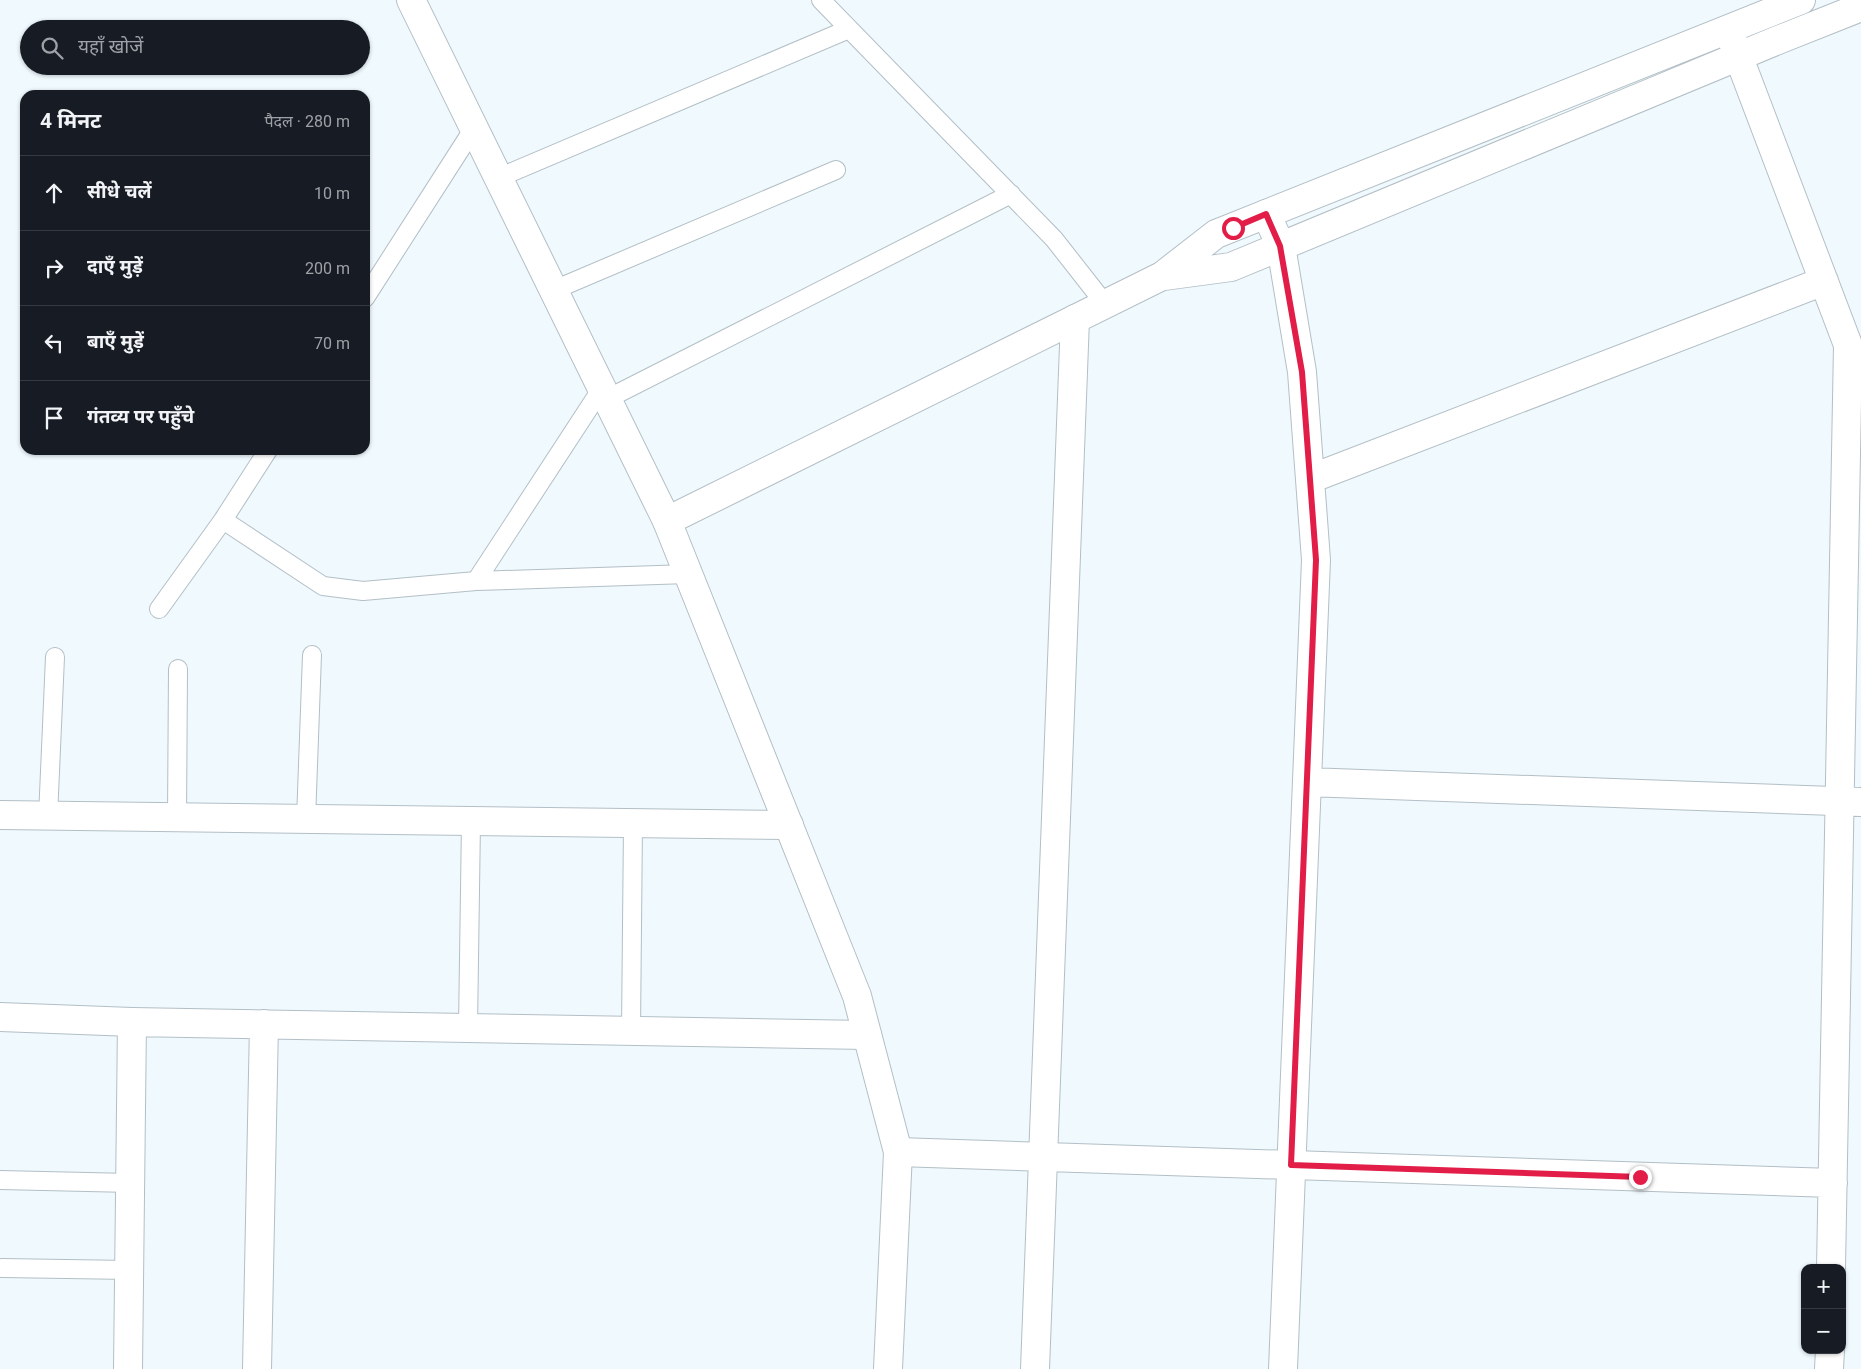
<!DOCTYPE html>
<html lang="hi">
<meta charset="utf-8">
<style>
:root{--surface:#171b24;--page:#20242c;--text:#f1f3f6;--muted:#9ea1a6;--line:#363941}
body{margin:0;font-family:Roboto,"Noto Sans Devanagari",sans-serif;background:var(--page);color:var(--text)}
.controls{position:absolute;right:15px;bottom:15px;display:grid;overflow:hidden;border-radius:10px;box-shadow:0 1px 4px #0004}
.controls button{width:45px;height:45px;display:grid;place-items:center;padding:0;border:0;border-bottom:1px solid var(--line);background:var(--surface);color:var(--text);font:25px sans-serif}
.stop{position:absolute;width:15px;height:15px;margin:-11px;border:4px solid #e11d48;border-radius:50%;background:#fff}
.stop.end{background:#e11d48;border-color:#fff;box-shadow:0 1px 5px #0008}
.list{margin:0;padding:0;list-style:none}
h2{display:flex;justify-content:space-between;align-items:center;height:65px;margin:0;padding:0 20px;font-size:21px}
h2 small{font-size:16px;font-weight:400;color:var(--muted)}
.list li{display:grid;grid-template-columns:32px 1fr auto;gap:15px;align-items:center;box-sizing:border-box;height:75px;padding:0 20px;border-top:1px solid var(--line)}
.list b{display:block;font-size:19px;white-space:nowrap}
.list em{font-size:16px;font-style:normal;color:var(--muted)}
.icon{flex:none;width:28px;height:28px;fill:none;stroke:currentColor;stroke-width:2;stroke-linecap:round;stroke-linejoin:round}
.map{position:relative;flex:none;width:1861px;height:1369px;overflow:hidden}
.search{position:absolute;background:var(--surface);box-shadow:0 1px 4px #0004;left:20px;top:20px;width:350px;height:55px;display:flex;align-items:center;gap:12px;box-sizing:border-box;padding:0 18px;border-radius:28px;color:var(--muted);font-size:19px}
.panel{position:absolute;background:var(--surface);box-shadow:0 1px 4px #0004;left:20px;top:90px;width:350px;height:365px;border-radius:15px}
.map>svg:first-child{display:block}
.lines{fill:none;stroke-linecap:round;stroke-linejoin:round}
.service-casing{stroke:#b3bfc6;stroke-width:20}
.minor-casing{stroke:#b3bfc6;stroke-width:30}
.tertiary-casing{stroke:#b3bfc6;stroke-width:30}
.service{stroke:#fff;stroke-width:18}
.minor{stroke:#fff;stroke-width:28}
.tertiary{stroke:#fff;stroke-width:28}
.route{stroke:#e11d48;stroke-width:6}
</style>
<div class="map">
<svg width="1861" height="1369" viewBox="0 0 1861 1369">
<rect width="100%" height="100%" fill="#eff9fe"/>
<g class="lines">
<g class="service-casing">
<path id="service" d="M821 0 1054 239 1105 304
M498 178 849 29
M554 290 836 170
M365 298 474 128
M607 399 1011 194
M223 520 323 586 363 591 476 581 688 574
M476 581 602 388
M159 609 223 520 268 450
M48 817 55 657
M177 818 178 669
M306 820 312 655
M468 1028 471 821
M631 1030 633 823
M0 1180 131 1183
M2 1268 130 1270"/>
</g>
<g class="minor-casing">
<path id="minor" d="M411 0 667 521
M1730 34 1848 345 1831 1268
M1266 214 1281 246 1302 372 1316 560 1283 1369
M1310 479 1824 281
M1307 782 1861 802
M0 815 789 825
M0 1017 132 1022 867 1035
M898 1152 1833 1183
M128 1369 132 1022
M257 1369 264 1024
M1035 1369 1075 319
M1829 1369 1830 1350"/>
</g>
<g class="tertiary-casing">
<path id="tertiary" d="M1164 276 1231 267 1778 40 1861 7
M888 1369 898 1152 857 996 667 521 1162 276 1216 234 1801 0"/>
</g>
<use href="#service" class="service"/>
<use href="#minor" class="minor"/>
<use href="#tertiary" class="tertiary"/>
</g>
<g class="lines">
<path class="route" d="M1233 228 1266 214 1280 246 1302 372 1316 560 1291 1165 1640 1177"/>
</g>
</svg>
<div class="controls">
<button>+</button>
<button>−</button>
</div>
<div class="stop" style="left:1233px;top:228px"></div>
<div class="stop end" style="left:1640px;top:1177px"></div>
<div class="search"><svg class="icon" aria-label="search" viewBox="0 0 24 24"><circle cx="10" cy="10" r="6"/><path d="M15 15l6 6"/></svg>यहाँ खोजें</div>
<section class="panel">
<h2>4 मिनट<small>पैदल · 280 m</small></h2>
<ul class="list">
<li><svg class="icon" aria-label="ahead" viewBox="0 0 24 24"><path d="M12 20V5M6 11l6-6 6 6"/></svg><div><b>सीधे चलें</b></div><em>10 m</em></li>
<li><svg class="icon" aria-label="right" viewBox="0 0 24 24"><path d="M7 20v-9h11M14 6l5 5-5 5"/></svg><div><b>दाएँ मुड़ें</b></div><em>200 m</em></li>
<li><svg class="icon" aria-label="left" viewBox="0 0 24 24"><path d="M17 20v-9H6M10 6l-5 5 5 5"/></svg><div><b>बाएँ मुड़ें</b></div><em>70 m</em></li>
<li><svg class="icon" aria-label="arrive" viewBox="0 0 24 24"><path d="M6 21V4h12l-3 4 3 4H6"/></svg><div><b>गंतव्य पर पहुँचे</b></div></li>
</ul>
</section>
</div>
